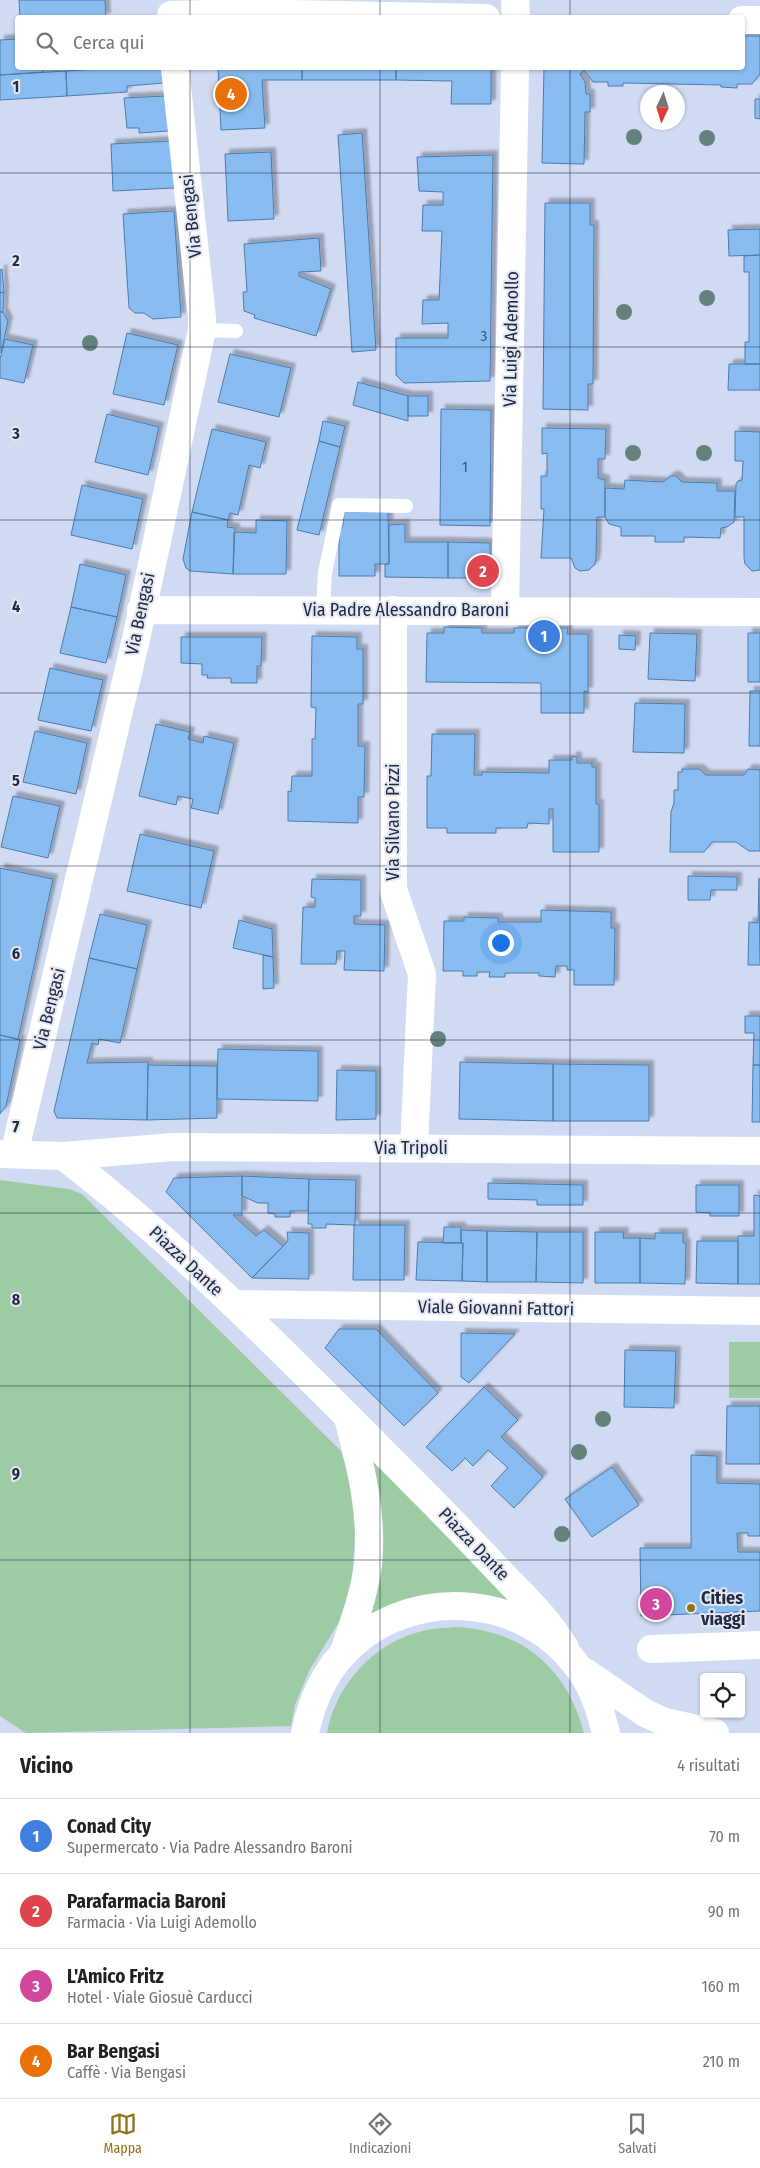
<!DOCTYPE html>
<html lang="it">
<meta charset="utf-8">
<style>
:root{--surface:#fff;--page:#f2f2f2;--text:#202124;--muted:#757577;--line:#e0e0e0;--accent:#907319}
body{margin:0;font-family:"Fira Sans Condensed",sans-serif;background:var(--page);color:var(--text)}
.controls{position:absolute;right:15px;bottom:15px;display:grid;overflow:hidden;border-radius:5px;box-shadow:0 1px 4px #0004}
.controls button{width:45px;height:45px;display:grid;place-items:center;padding:0;border:0;border-bottom:1px solid var(--line);background:var(--surface);color:var(--text);font:25px sans-serif}
.compass{position:absolute;left:640px;top:85px;width:45px;height:45px;border-radius:50%;background:var(--surface);box-shadow:0 1px 4px #0004;rotate:184deg}
.you{position:absolute;left:500px;top:942px;width:18px;height:18px;margin:-12px;border:4px solid #fff;border-radius:50%;background:#1a73e8;box-shadow:0 0 0 8px #1a73e833}
.badge{display:grid;place-items:center;width:32px;height:32px;border-radius:50%;background:var(--accent);color:#fff;font-size:16px;font-weight:700}
.pin{position:absolute;translate:-50% -50%;border:2px solid #fff;box-shadow:0 1px 5px #0006}
.list{margin:0;padding:0;list-style:none}
h2{display:flex;justify-content:space-between;align-items:center;height:65px;margin:0;padding:0 20px;font-size:21px}
h2 small{font-size:16px;font-weight:400;color:var(--muted)}
.list li{display:grid;grid-template-columns:32px 1fr auto;gap:15px;align-items:center;box-sizing:border-box;height:75px;padding:0 20px;border-top:1px solid var(--line)}
.list b{display:block;font-size:19px;white-space:nowrap}
.list p{margin:0;font-size:16px;white-space:nowrap;color:var(--muted)}
.list em{font-size:16px;font-style:normal;color:var(--muted)}
.icon{flex:none;width:28px;height:28px;fill:none;stroke:currentColor;stroke-width:2;stroke-linecap:round;stroke-linejoin:round}
.map{position:relative;flex:none;width:760px;height:1733px;overflow:hidden}
.search{position:absolute;background:var(--surface);box-shadow:0 1px 4px #0004;left:15px;right:15px;top:15px;height:55px;display:flex;align-items:center;gap:12px;box-sizing:border-box;padding:0 18px;border-radius:5px;color:var(--muted);font-size:19px}
.sheet{height:365px;background:var(--surface)}
nav{display:flex;justify-content:space-around;align-items:center;box-sizing:border-box;height:70px;border-top:1px solid var(--line);background:var(--surface);font-size:14px;color:var(--muted)}
nav a{display:grid;justify-items:center;gap:2px}
nav .on{color:var(--accent)}
.map>svg:first-child{display:block}
.green{fill:#9dcca4}
.building{fill:#89bdf1;stroke:#4c7cac;filter:url(#shadow)}
.lines{fill:none;stroke-linecap:round;stroke-linejoin:round}
.lane{stroke:#fff;stroke-width:14}
.street{stroke:#fff;stroke-width:28}
.secondary{stroke:#fff;stroke-width:28}
.tree{fill:#65817c}
.grid{fill:none;stroke:#232b43;stroke-width:1;stroke-opacity:0.55}
.poi-dot{fill:#907319;stroke:#e3e8f4;stroke-width:2}
.labels{text-anchor:middle;stroke-width:4;stroke-linejoin:round;paint-order:stroke}
.number-label{font-size:15px;fill:#3c506e}
.street-label{font-size:18px;fill:#232b43;stroke:#e3e8f4}
.poi-label{font-size:18px;font-weight:bold;fill:#232b43;stroke:#e3e8f4;text-anchor:start}
.grid-label{font-size:16px;text-anchor:middle;font-weight:bold;fill:#232b43;stroke:#e3e8f4;stroke-width:4;stroke-linejoin:round;paint-order:stroke}
</style>
<div class="map">
<svg width="760" height="1733" viewBox="0 0 760 1733">
<defs>
<filter id="shadow"><feDropShadow dx="4.5" dy="-4.5" stdDeviation="1" flood-color="#0004"/></filter>
</defs>
<rect width="100%" height="100%" fill="#d1daf3"/>
<path class="green" d="M0 1180 69 1189 82 1194 341 1451 354 1492 355 1534 352 1582 339 1622 309 1671 295 1705 291 1726 26 1733 0 1716Z
M729 1342H760V1398H729Z
M372 1455 508 1594 504 1602 369 1619Z
M457 1627C524 1631 567 1669 584 1733H327C335 1687 372 1644 419 1632 431 1628 444 1628 457 1627Z"/>
<path class="building" d="M19 0H105L106 17 20 18Z
M742 36H760V74L752 84H737V88L721 87V85L623 83V86H608V82H593L584 70 580 74 585 82 586 94H590V112H585L584 164 542 163 544 68H742Z
M18 39V68H42L43 72 0 75V40Z
M118 68H163L164 83 127 86V92L67 96 66 71Z
M218 68H302V80H262L265 128 221 130Z
M302 68H396V80H302Z
M396 68H491V104H451L452 81 396 80Z
M66 71 67 96 0 100V75Z
M166 96 168 131 139 133V128H127L124 98Z
M755 99H760V119L755 118Z
M362 133 376 350 352 352 338 135Z
M171 141 174 188 113 191 111 144Z
M271 152 274 219 228 221 225 154Z
M493 155 490 381 404 383 396 375V338H448V323L422 324 423 300H439L442 231H422L423 205H443V192L419 191 417 157Z
M545 203H590V225H594L593 384H588V410L543 409Z
M174 211 181 317 153 319 144 313H135L129 308 123 214Z
M760 229V255L729 256 728 230Z
M319 238 321 271 299 272V276L331 289 316 336 254 318 255 315 244 311 243 292H247L244 244Z
M760 255V364H745V342H749V272H744V256Z
M2 269 4 292 0 293V270Z
M4 292 3 312H0V293Z
M0 312H3L8 321 1 353Z
M127 333 178 345 164 405 113 394Z
M5 339 33 345 24 383 0 378V359Z
M230 354 291 368 279 417 218 402Z
M729 364H760V390H728Z
M358 382 408 396V421L353 405Z
M408 396H428V416H408Z
M441 409 491 410 490 526 440 525Z
M107 414 159 427 148 475 95 462Z
M323 421 345 426 340 447 319 441Z
M542 428 606 429 605 459H598V478L605 480V517H597L596 557 595 564 589 570 580 571 575 568 571 558H541L544 509H541V476H547V453L542 454Z
M212 429 266 442 260 468 249 465 238 515 230 513 228 520 192 512Z
M735 431 760 432V570L752 571 745 564 744 558V517H735L736 484 738 481 742 480 743 461H735Z
M319 441 340 447 319 535 297 530Z
M671 476H676L682 482 717 483V491H735L734 522 727 527 721 528 720 538 684 537V542H655V536H621V527L609 524 605 517V488L624 489 625 480 663 482Z
M82 485 143 499 132 549 71 535Z
M192 512 228 520 227 527 235 528 233 574 190 571 186 568 183 559Z
M344 512H388L389 564H375V576H339V530L343 526Z
M256 520 287 521 286 574H233L234 532 256 533Z
M405 524V542H448V578L385 577V564H389V525Z
M448 542 490 543V578H448Z
M80 564 126 575 117 617 71 607Z
M71 607 117 617 106 663 60 653Z
M444 627 482 628V633H514V628H568L567 634H588V692L584 691V713H541V683L426 682 427 633H444Z
M650 633 697 634 695 681 648 679Z
M748 633H760V682H748Z
M619 635 636 636 635 650 619 649Z
M312 636 357 637V649H363V704H358V746H365L364 797H358V823L288 821V791L291 792 292 776H312V739H315L316 708 311 707Z
M181 637H262L261 666H257V683H231V678H207L208 675H202V664L181 663Z
M50 668 103 680 91 731 38 720Z
M750 691H760V746H749Z
M635 703 685 704 684 753 633 752Z
M156 724 190 732 188 739 203 743 204 736 234 743 218 814 191 808 193 799 178 796 176 805 139 796Z
M35 731 87 743 76 794 23 782Z
M432 734H475L474 775H482V772L549 773V760H572V756L577 757V763H592V767H596V804H599V852H553V809H549V824L528 823 527 828H496V833H447V828H427V776H431Z
M682 769H699L706 775H744L748 769 760 770V851H749L736 842H712L704 852H670L671 812 674 803V790H678V772H682Z
M13 796 60 806 48 858 1 847Z
M140 834 214 851 201 908 127 891Z
M0 868 53 879 18 1039 0 1035Z
M688 876 737 877V890H711L710 900H688Z
M759 878 760 965H748L749 922 758 923Z
M312 879 361 880V916H354V924L385 925 384 971 344 970 345 951H337L336 964H301L303 907H315V898L311 897Z
M541 910 611 912V928H615L614 985H574V970H567V966H556L555 977 539 976V973H505V977H489L490 972H477V976H463V971H443L444 921H464V917L498 918V922H541Z
M100 914 147 925 137 969 89 958Z
M239 920 272 929 273 957 233 948Z
M263 955 273 957 274 988 263 989Z
M89 958 137 969 120 1043 99 1039 98 1045 92 1043 87 1063 148 1062 147 1120 57 1118 54 1111Z
M745 1016H760V1065H753L754 1033H745Z
M0 1035 20 1040 6 1106 0 1114Z
M218 1049 318 1051V1101L217 1099Z
M460 1062 553 1064V1121L459 1119Z
M553 1064 649 1065V1121H553Z
M148 1065 217 1066V1118L147 1120Z
M753 1065H760V1122H752Z
M337 1070 376 1071V1119L336 1120Z
M242 1176V1215H233L256 1236 264 1230 283 1246 252 1278 166 1192 174 1178Z
M242 1176 309 1179 308 1211H290V1217H275V1214L268 1213V1203H258L242 1196Z
M309 1179 356 1180 355 1225 326 1224V1228H312V1224H308Z
M488 1183 583 1185V1205H537V1200L488 1199Z
M696 1185H739V1216H710V1213L696 1212Z
M754 1195 760 1196V1284H738V1236H754Z
M354 1225H405L404 1280H353Z
M444 1227H461V1243H443Z
M461 1230 487 1231V1282L462 1281 463 1243H461Z
M487 1231 537 1232 536 1282H487Z
M287 1232 309 1233V1279L252 1278 288 1241Z
M537 1232H583V1283L536 1282Z
M595 1232H624L623 1238H640V1283H595Z
M655 1233H683V1243H686L685 1284 640 1283V1238L655 1239Z
M697 1241H738V1284L696 1283Z
M418 1242 463 1243 462 1281 416 1280Z
M339 1329H376L438 1393 404 1426 325 1348Z
M461 1333 515 1334 469 1383 461 1377Z
M625 1350 676 1351 674 1408 624 1407Z
M484 1387 518 1420 501 1437 543 1477 514 1508 491 1486 508 1468 488 1450 473 1466 465 1458 452 1471 426 1447Z
M727 1406H760V1464H726Z
M691 1455 717 1456V1483L760 1484V1536H748V1533H737L738 1552H760V1611L641 1616 640 1548H691Z
M612 1467 639 1505 592 1537 565 1499Z"/>
<g class="lines">
<path class="lane" d="M202 330 236 331
M323 610 325 573 339 505 406 506"/>
<path class="street" d="M515 0 516 18
M171 15 242 13 486 18
M742 20H760
M141 610 760 612
M393 610V889L422 974 414 1148
M505 611 515 68
M0 1154 63 1156 173 1147 760 1151
M14 1154 136 639 202 330V318L175 68
M63 1156C188 1252 298 1367 409 1478 440 1509 471 1541 501 1573 524 1597 548 1619 565 1648
M233 1304 760 1311
M651 1649 760 1645
M343 1654C353 1626 364 1595 368 1565 373 1515 361 1467 348 1418"/>
<path class="secondary" d="M585 1672 645 1713 665 1722 715 1733
M305 1733C311 1704 322 1677 342 1655 405 1585 523 1591 578 1667 593 1687 600 1709 606 1733"/>
</g>
<g class="tree">
<circle cx="634" cy="137" r="8"/>
<circle cx="707" cy="138" r="8"/>
<circle cx="707" cy="298" r="8"/>
<circle cx="624" cy="312" r="8"/>
<circle cx="90" cy="343" r="8"/>
<circle cx="633" cy="453" r="8"/>
<circle cx="704" cy="453" r="8"/>
<circle cx="438" cy="1039" r="8"/>
<circle cx="603" cy="1419" r="8"/>
<circle cx="579" cy="1452" r="8"/>
<circle cx="562" cy="1534" r="8"/>
</g>
<path class="grid" d="M190 0V18M380 0V18M570 0V18M190 68V1733M380 68V1733M570 68V1733M0 173H760M0 347H760M0 520H760M0 693H760M0 866H760M0 1040H760M0 1213H760M0 1386H760M0 1560H760"/>
<circle class="poi-dot" cx="691" cy="1608" r="5"/>
<g class="labels">
<g class="number-label">
<text x="484" y="341">3</text>
<text x="465" y="472">1</text>
</g>
<g class="street-label">
<text transform="translate(191 216) rotate(-96)" y="6">Via Bengasi</text>
<text transform="translate(511 339) rotate(-89)" y="6">Via Luigi Ademollo</text>
<text x="406" y="616">Via Padre Alessandro Baroni</text>
<text transform="translate(140 614) rotate(-78)" y="6">Via Bengasi</text>
<text transform="translate(393 822) rotate(-90)" y="6">Via Silvano Pizzi</text>
<text transform="translate(49 1009) rotate(-76)" y="6">Via Bengasi</text>
<text x="411" y="1154">Via Tripoli</text>
<text transform="translate(186 1261) rotate(43)" y="6">Piazza Dante</text>
<text transform="translate(496 1308) rotate(1)" y="6">Viale Giovanni Fattori</text>
<text transform="translate(474 1544) rotate(46)" y="6">Piazza Dante</text>
</g>
<g class="poi-label">
<text x="701" y="1604">Cities<tspan x="701" dy="21">viaggi</tspan></text>
</g>
</g>
<g class="grid-label">
<text x="16" y="92">1</text>
<text x="16" y="266">2</text>
<text x="16" y="439">3</text>
<text x="16" y="612">4</text>
<text x="16" y="786">5</text>
<text x="16" y="959">6</text>
<text x="16" y="1132">7</text>
<text x="16" y="1305">8</text>
<text x="16" y="1479">9</text>
</g>
</svg>
<div class="controls">
<button><svg class="icon" aria-label="locate" viewBox="0 0 24 24"><circle cx="12" cy="12" r="6"/><path d="M12 2v4M12 18v4M2 12h4M18 12h4"/></svg></button>
</div>
<svg class="compass" viewBox="-18 -18 36 36"><path d="M0-13l5 13h-10z" fill="#e53935"/><path d="M0 13l5-13h-10z" fill="#757577"/></svg>
<div class="you"></div>
<div class="pin badge" style="left:544px;top:636px;background:#3f7fe0">1</div>
<div class="pin badge" style="left:483px;top:571px;background:#e0444e">2</div>
<div class="pin badge" style="left:656px;top:1604px;background:#d1479c">3</div>
<div class="pin badge" style="left:231px;top:94px;background:#e8710a">4</div>
<div class="search"><svg class="icon" aria-label="search" viewBox="0 0 24 24"><circle cx="10" cy="10" r="6"/><path d="M15 15l6 6"/></svg>Cerca qui</div>
</div>
<section class="sheet">
<h2>Vicino<small>4 risultati</small></h2>
<ul class="list">
<li><span class="badge" style="background:#3f7fe0">1</span><div><b>Conad City</b><p>Supermercato · Via Padre Alessandro Baroni</p></div><em>70 m</em></li>
<li><span class="badge" style="background:#e0444e">2</span><div><b>Parafarmacia Baroni</b><p>Farmacia · Via Luigi Ademollo</p></div><em>90 m</em></li>
<li><span class="badge" style="background:#d1479c">3</span><div><b>L'Amico Fritz</b><p>Hotel · Viale Giosuè Carducci</p></div><em>160 m</em></li>
<li><span class="badge" style="background:#e8710a">4</span><div><b>Bar Bengasi</b><p>Caffè · Via Bengasi</p></div><em>210 m</em></li>
</ul>
</section>
<nav>
<a class="on"><svg class="icon" aria-label="map" viewBox="0 0 24 24"><path d="M3 6l6-2 6 2 6-2v14l-6 2-6-2-6 2zM9 4v14M15 6v14"/></svg>Mappa</a>
<a><svg class="icon" aria-label="directions" viewBox="0 0 24 24"><path d="M12 3l9 9-9 9-9-9zM9 14v-3h6M13 9l2 2-2 2"/></svg>Indicazioni</a>
<a><svg class="icon" aria-label="saved" viewBox="0 0 24 24"><path d="M7 4h10v16l-5-4-5 4z"/></svg>Salvati</a>
</nav>
